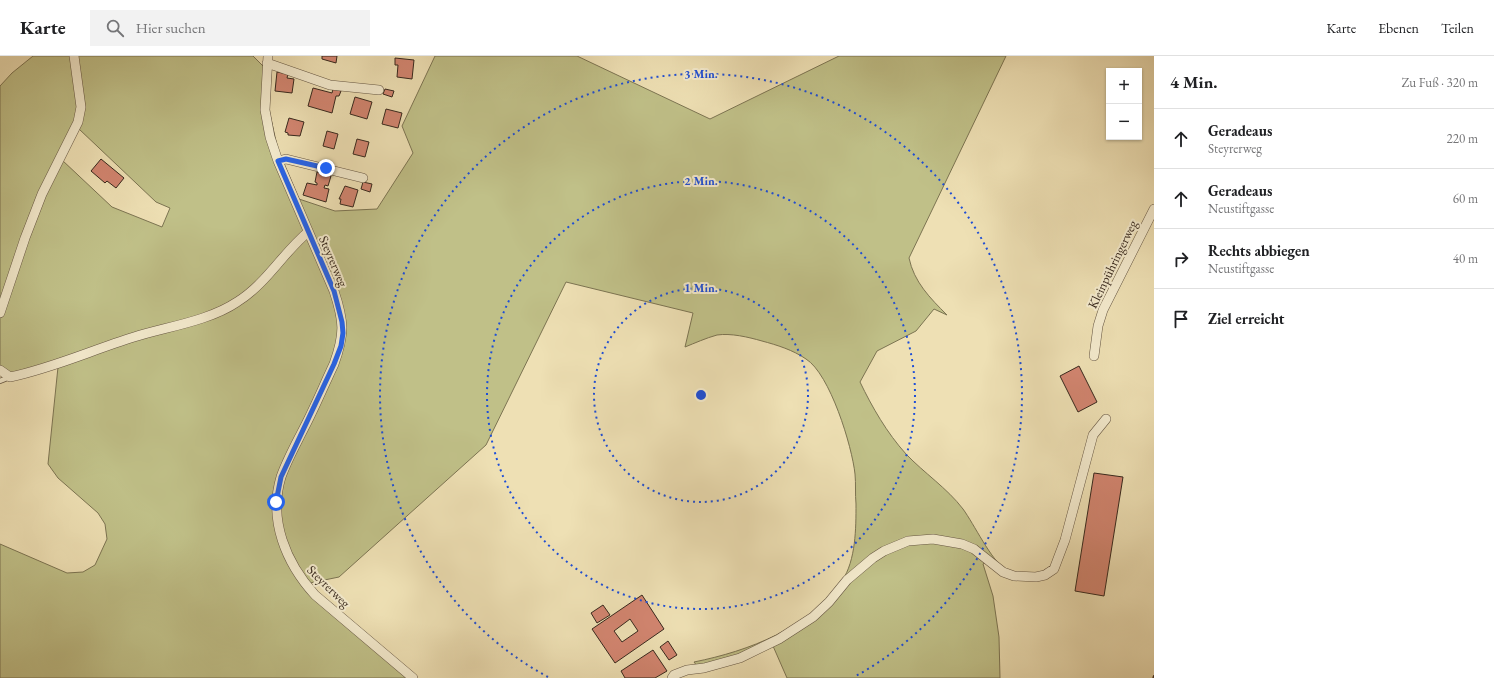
<!DOCTYPE html>
<html lang="de">
<meta charset="utf-8">
<style>
:root{--surface:#fff;--page:#f2f2f2;--text:#202124;--muted:#757577;--line:#e0e0e0}
body{margin:0;font-family:"EB Garamond",serif;background:var(--page);color:var(--text)}
.controls{position:absolute;right:12px;top:12px;display:grid;overflow:hidden;border-radius:0px;box-shadow:0 1px 3px #0004}
.controls button{width:36px;height:36px;display:grid;place-items:center;padding:0;border:0;border-bottom:1px solid var(--line);background:var(--surface);color:var(--text);font:20px sans-serif}
.stop{position:absolute;width:12px;height:12px;margin:-9px;border:3px solid #2563eb;border-radius:50%;background:#fff}
.stop.end{background:#2563eb;border-color:#fff;box-shadow:0 1px 4px #0008}
.list{margin:0;padding:0;list-style:none}
h2{display:flex;justify-content:space-between;align-items:center;height:52px;margin:0;padding:0 16px;font-size:17px}
h2 small{font-size:13px;font-weight:400;color:var(--muted)}
.list li{display:grid;grid-template-columns:26px 1fr auto;gap:12px;align-items:center;box-sizing:border-box;height:60px;padding:0 16px;border-top:1px solid var(--line)}
.list b{display:block;font-size:15px;white-space:nowrap}
.list p{margin:0;font-size:13px;white-space:nowrap;color:var(--muted)}
.list em{font-size:13px;font-style:normal;color:var(--muted)}
.icon{flex:none;width:22px;height:22px;fill:none;stroke:currentColor;stroke-width:2;stroke-linecap:round;stroke-linejoin:round}
.map{position:relative;flex:none;width:1154px;height:622px;overflow:hidden}
header{display:flex;align-items:center;gap:24px;box-sizing:border-box;height:56px;padding:0 20px;background:var(--surface);border-bottom:1px solid var(--line)}
header strong{font-size:19px}
nav{display:flex;gap:22px;margin-inline-start:auto;font-size:14px}
.search{width:280px;height:36px;background:var(--page);display:flex;align-items:center;gap:10px;box-sizing:border-box;padding:0 14px;border-radius:0px;color:var(--muted);font-size:15px}
main{display:flex}
aside{flex:1;background:var(--surface)}
.map>svg:first-child{display:block}
.green{fill:#c0c088;stroke:#7c7452;fill-rule:evenodd}
.building{fill:#d28570;stroke:#37281d;fill-rule:evenodd}
.lines{fill:none;stroke-linecap:round;stroke-linejoin:round}
.service-casing{stroke:#655643;stroke-width:6}
.minor-casing{stroke:#655643;stroke-width:10}
.path{stroke:#37281d;stroke-width:1.5;stroke-dasharray:3 2;stroke-linecap:butt}
.service{stroke:#f4ebce;stroke-width:4.5}
.minor{stroke:#f4ebce;stroke-width:9}
.route{stroke:#2563eb;stroke-width:5}
.ring{fill:none;stroke:#1d4ed8;stroke-width:2;stroke-dasharray:2 4}
.labels{text-anchor:middle;stroke-width:4;stroke-linejoin:round;paint-order:stroke}
.street-label{font-size:13px;fill:#37281d;stroke:#f4ebce}
.centre{fill:#1d4ed8;stroke:#f4ebce;stroke-width:2}
.ring-label{font-size:12px;text-anchor:middle;font-weight:bold;fill:#1d4ed8;stroke:#f4ebce;stroke-width:4;stroke-linejoin:round;paint-order:stroke}
</style>
<header>
<strong>Karte</strong>
<div class="search"><svg class="icon" aria-label="search" viewBox="0 0 24 24"><circle cx="10" cy="10" r="6"/><path d="M15 15l6 6"/></svg>Hier suchen</div>
<nav><a>Karte</a><a>Ebenen</a><a>Teilen</a></nav>
</header>
<main>
<div class="map">
<svg width="1154" height="622" viewBox="0 0 1154 622">
<rect width="100%" height="100%" fill="#eee0b4"/>
<filter id="stains"><feTurbulence type="fractalNoise" baseFrequency=".005" numOctaves="4"/><feColorMatrix values="0 0 0 0 .2 0 0 0 0 .09 0 0 0 0 .02 0 0 0 .5 -.17"/></filter>
<radialGradient id="worn" r=".72"><stop offset=".6" stop-color="#630" stop-opacity="0"/><stop offset="1" stop-color="#630" stop-opacity=".3"/></radialGradient>
<path class="green" d="M33 0H253L271 18 269 54 278 94 299 143 335 155 377 153 413 97 402 70 435 0H577L710 63 839 0H1006L909 202C914 226 930 242 947 259L934 253 916 275 877 295 860 326C872 351 887 377 906 398 924 417 947 432 963 453 974 468 991 504 1005 513 1016 520 1036 521 1046 513L1050 521C1017 529 1014 522 986 506L983 508 993 540 999 581 1000 622H787L773 590 700 614 694 606C749 595 809 572 842 525 856 504 856 472 856 448 855 438 856 428 855 418 852 390 830 318 806 303 793 294 777 289 762 285 748 281 731 277 717 279 706 282 695 287 685 291L693 257 566 226 486 389 339 521 305 528 414 622H0V488L67 517 83 516 95 509 107 483 105 468 98 457 58 422 48 408 58 311 0 319V30L12 17ZM79 73 156 146 170 152 162 171 112 151 62 104Z"/>
<path class="building" d="M322 0H337L336 7 322 3Z
M395 2 414 4 412 23 397 21 398 9H395Z
M277 16 288 18 287 22 294 23 292 37 275 35Z
M313 32 332 37 333 33 341 35 339 40H336L332 57 308 50Z
M385 33 394 35 392 41 383 38Z
M355 41 372 46 367 63 350 58Z
M386 53 402 57 398 72 382 68Z
M289 62 304 66 300 80 288 79V77L285 76Z
M327 75 338 78 334 93 323 90Z
M357 83 369 86 365 101 353 98Z
M101 103 124 122 116 132 107 125 105 127 91 115Z
M317 116 331 120 328 130 325 129 324 132 329 133 326 146 303 139 307 127 317 129V127L315 126Z
M363 126 372 128 370 136 361 133Z
M345 130 358 134 353 151 340 148 341 143H339Z
M1079 310 1097 346 1078 356 1060 320Z
M1094 417 1123 421 1104 540 1075 535Z
M642 539 664 573 615 607 592 573ZM630 563 638 575 622 586 614 575Z
M603 549 610 559 597 567 591 557Z
M668 585 677 599 669 604 660 591Z
M653 594 667 615 655 622H625L621 615Z"/>
<g class="lines">
<g class="service-casing">
<path id="service" d="M0 325 10 321"/>
</g>
<g class="minor-casing">
<path id="minor" d="M268 0 265 54 270 81 278 105 334 235C344 265 345 278 334 308 324 329 315 351 304 372 296 388 287 404 281 421 268 464 286 507 315 539L413 622
M267 7 330 29 379 34
M278 105 286 103 363 122
M0 257 25 182 42 138 78 66 81 51 74 0
M1094 300 1098 270 1103 254 1154 153
M0 314 10 321C53 312 92 294 134 281 166 271 209 265 237 246 266 228 282 198 308 176
M672 622 674 619 687 614 704 612 740 602 779 583 813 561 829 546 847 524 873 502 884 495 908 485 933 483 962 488 974 493 1003 516 1014 520 1036 521 1045 519 1054 513 1065 484 1093 379 1106 363"/>
</g>
<path class="path" d="M1153 622 1154 619"/>
<use href="#service" class="service"/>
<use href="#minor" class="minor"/>
</g>
<g class="lines">
<path class="route" d="M276 446 281 421 334 308 341 290 343 277 342 266 334 235 278 105 286 103 326 112"/>
</g>
<g class="ring">
<circle cx="701" cy="339" r="107"/>
<circle cx="701" cy="339" r="214"/>
<path d="M548 621A321 321 0 1 1 854 621"/>
</g>
<g class="labels">
<g class="street-label">
<text transform="translate(334 205) rotate(67)" y="5">Steyrerweg</text>
<text transform="translate(1112 208) rotate(-64)" y="5">Kleinpühringerweg</text>
<text transform="translate(329 530) rotate(44)" y="5">Steyrerweg</text>
</g>
</g>
<circle cx="701" cy="339" r="6" class="centre"/>
<g class="ring-label">
<text x="701" y="22">3 Min.</text>
<text x="701" y="129">2 Min.</text>
<text x="701" y="236">1 Min.</text>
</g>
<rect width="100%" height="100%" filter="url(#stains)"/>
<rect width="100%" height="100%" fill="url(#worn)"/>
</svg>
<div class="controls">
<button>+</button>
<button>−</button>
</div>
<div class="stop" style="left:276px;top:446px"></div>
<div class="stop end" style="left:326px;top:112px"></div>
</div>
<aside>
<h2>4 Min.<small>Zu Fuß · 320 m</small></h2>
<ul class="list">
<li><svg class="icon" aria-label="ahead" viewBox="0 0 24 24"><path d="M12 20V5M6 11l6-6 6 6"/></svg><div><b>Geradeaus</b><p>Steyrerweg</p></div><em>220 m</em></li>
<li><svg class="icon" aria-label="ahead" viewBox="0 0 24 24"><path d="M12 20V5M6 11l6-6 6 6"/></svg><div><b>Geradeaus</b><p>Neustiftgasse</p></div><em>60 m</em></li>
<li><svg class="icon" aria-label="right" viewBox="0 0 24 24"><path d="M7 20v-9h11M14 6l5 5-5 5"/></svg><div><b>Rechts abbiegen</b><p>Neustiftgasse</p></div><em>40 m</em></li>
<li><svg class="icon" aria-label="arrive" viewBox="0 0 24 24"><path d="M6 21V4h12l-3 4 3 4H6"/></svg><div><b>Ziel erreicht</b></div></li>
</ul>
</aside>
</main>
